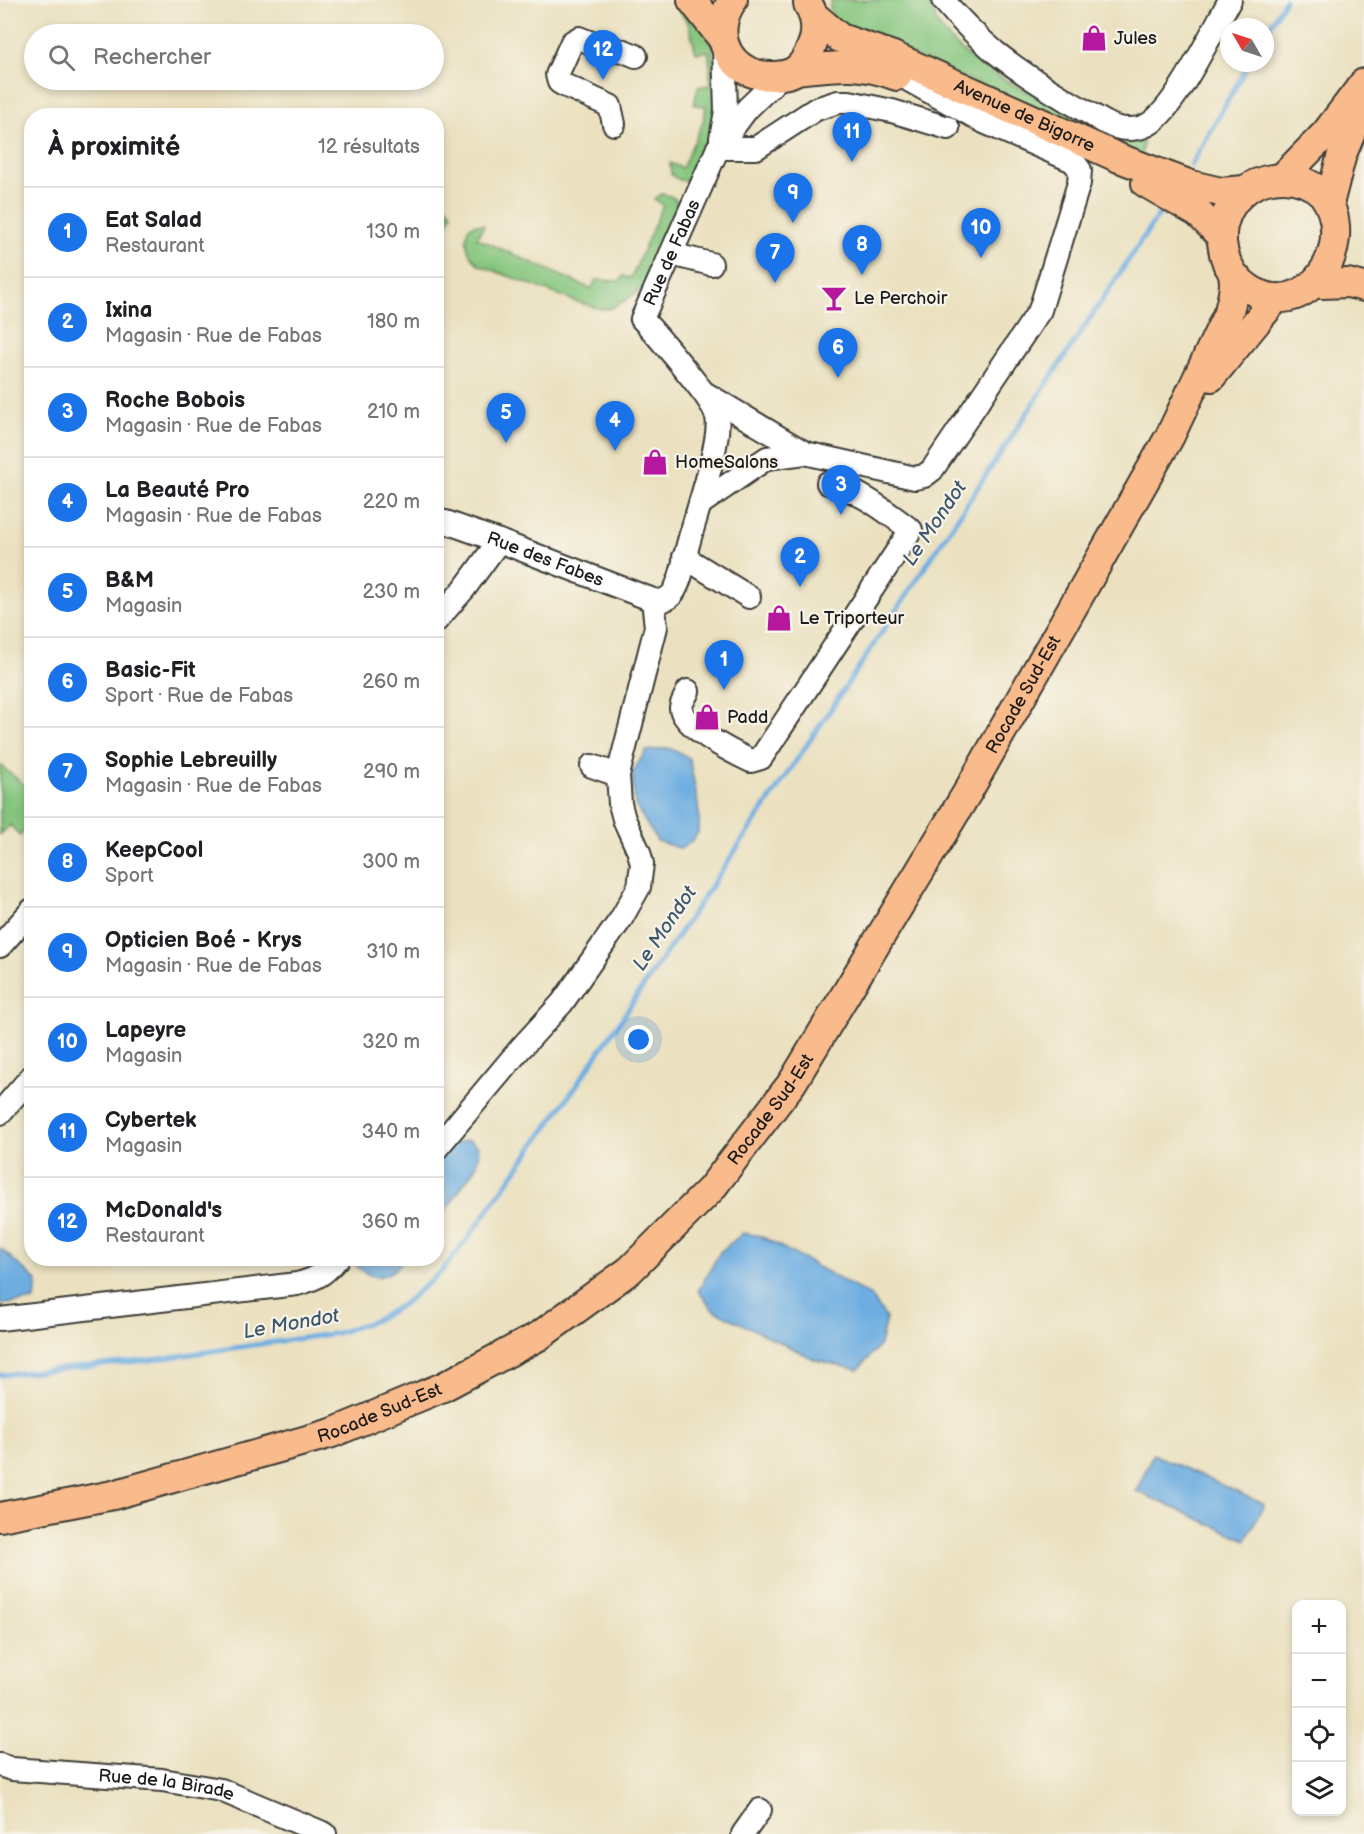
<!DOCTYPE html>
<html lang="fr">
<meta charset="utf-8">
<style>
:root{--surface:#fff;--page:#f6f6f6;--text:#202124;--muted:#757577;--line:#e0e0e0;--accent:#1a73e8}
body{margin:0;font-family:"Balsamiq Sans",sans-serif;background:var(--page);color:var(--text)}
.controls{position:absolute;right:18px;bottom:18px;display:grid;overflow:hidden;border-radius:12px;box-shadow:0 3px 9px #0003}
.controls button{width:54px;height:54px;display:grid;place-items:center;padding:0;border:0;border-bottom:2px solid var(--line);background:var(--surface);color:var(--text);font:30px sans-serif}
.compass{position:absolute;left:1220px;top:18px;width:54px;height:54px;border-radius:50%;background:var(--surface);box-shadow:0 3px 9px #0003;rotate:309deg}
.you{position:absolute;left:639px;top:1040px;width:21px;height:21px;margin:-15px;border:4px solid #fff;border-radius:50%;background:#1a73e8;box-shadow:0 0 0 9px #1a73e833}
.badge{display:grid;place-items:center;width:39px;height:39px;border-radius:50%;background:var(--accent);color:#fff;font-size:20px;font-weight:700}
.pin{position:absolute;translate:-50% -50px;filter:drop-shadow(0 2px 3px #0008)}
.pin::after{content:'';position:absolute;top:32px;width:21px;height:18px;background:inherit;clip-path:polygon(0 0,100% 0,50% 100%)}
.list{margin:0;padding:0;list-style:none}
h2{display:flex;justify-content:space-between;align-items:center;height:78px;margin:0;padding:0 24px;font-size:26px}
h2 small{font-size:20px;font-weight:400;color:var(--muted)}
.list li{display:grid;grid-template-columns:39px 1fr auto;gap:18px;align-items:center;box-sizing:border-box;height:90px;padding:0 24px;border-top:2px solid var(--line)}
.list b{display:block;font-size:22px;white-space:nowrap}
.list p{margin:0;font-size:20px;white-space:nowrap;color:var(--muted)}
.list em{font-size:20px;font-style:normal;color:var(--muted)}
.icon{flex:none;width:33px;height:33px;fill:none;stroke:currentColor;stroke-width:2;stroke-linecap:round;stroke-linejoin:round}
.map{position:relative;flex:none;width:1364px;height:1834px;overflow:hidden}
.search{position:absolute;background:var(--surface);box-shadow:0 3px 9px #0003;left:24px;top:24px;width:420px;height:66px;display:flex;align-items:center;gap:15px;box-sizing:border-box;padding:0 21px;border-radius:33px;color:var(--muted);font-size:22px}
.panel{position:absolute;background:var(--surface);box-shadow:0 3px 9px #0003;left:24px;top:108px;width:420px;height:1158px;border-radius:24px}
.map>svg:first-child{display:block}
.green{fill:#84c57d;stroke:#50704c;stroke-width:1.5}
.water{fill:#6dade1;stroke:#44647e;stroke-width:1.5}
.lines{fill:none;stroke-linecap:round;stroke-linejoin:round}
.stream{stroke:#6dade1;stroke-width:5}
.minor-casing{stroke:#3b3a35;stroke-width:26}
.major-casing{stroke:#3b3a35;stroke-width:32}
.minor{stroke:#fff;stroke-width:22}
.major{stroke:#fabb8c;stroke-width:28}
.labels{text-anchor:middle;stroke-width:4.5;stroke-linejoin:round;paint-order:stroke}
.poi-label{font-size:18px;fill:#1c1c1c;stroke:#f7f3e8;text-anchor:start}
.street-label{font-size:18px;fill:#1c1c1c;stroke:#f7f3e8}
.water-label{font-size:20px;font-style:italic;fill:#3c566b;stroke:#f7f3e8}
</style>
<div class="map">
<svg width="1364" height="1834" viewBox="0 0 1364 1834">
<rect width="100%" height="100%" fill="#f7f3e8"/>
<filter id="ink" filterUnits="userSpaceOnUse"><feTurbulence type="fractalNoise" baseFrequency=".0167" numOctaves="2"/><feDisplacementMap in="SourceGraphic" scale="12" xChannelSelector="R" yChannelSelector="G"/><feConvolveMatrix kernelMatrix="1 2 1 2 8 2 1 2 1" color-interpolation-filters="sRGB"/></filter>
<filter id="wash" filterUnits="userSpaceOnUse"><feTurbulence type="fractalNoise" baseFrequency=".008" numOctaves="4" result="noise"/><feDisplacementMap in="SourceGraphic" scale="24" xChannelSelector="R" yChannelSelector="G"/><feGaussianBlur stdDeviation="1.35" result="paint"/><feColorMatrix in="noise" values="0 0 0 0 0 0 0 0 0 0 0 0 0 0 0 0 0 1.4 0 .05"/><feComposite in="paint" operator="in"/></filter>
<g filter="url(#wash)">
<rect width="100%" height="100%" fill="#ebe1c0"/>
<path class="green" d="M673 0H685L713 46 717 128 695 176C688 183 678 182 671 174L670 163 682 168 703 122 706 106 694 105 698 87 710 85V67L708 51 696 53 689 25Z
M831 0H930C933 8 934 19 939 26 976 80 1084 115 1143 140L1142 156 834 20 830 8Z
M662 194C672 195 679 200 679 210L644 288 621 303 609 309H600L577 302 479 265C467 253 464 244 468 228L476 224 484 225 477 238 591 289 596 280 620 281 623 276 631 278 663 205 654 199Z
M446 206 452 213 448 223 437 225V215L441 216Z
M0 765 31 790V822L20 836 10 825 0 835Z"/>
<path class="water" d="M669 748 689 758C692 774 703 817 698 832 695 839 687 845 681 849L657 841 635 805 632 773 646 751Z
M469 1140 479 1147 477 1165 437 1223V1162L451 1144Z
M743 1233 761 1236 871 1296 886 1318 880 1345 858 1370 816 1360 713 1310 698 1291 720 1252Z
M0 1248 37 1281 35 1300 0 1305Z
M357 1259V1258L406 1259C395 1270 382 1283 366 1273 361 1270 357 1268 355 1263Z
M1153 1454 1264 1504 1246 1540 1136 1491Z"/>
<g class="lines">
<path class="stream" d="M1265 35 1285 0
M1191 165 1249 63
M0 1375 151 1360 337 1333 376 1320 402 1305 441 1272 466 1241 576 1086 823 721 1161 211"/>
</g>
</g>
<g filter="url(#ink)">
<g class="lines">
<g class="minor-casing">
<g id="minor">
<path d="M943 0C959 19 976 36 995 52 1024 75 1055 94 1087 112 1096 117 1106 124 1115 127 1125 130 1138 130 1147 125 1175 111 1213 29 1230 0"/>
<path d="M614 124 610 106 564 85 559 82 557 75 572 42 579 38 604 48 624 51 636 56"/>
<path d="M721 138 726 111 724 46"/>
<path d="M718 148H756L816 109 838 102H849L892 111 948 128"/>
<path d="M671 254 711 264"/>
<path d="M706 394 805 453"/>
<path d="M700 504 767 458 805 453 915 478 924 476 932 470 1040 310 1079 183 1080 170 1073 161 984 122 910 81"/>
<path id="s1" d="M436 522H446L499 541 653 600C661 602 668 600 673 593 683 578 684 557 689 541 696 514 722 440 717 417 713 402 701 390 692 378 676 358 660 338 642 319L718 148 747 109 781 76"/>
<path d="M684 557 749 597"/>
<path d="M436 621 464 589 499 541"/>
<path d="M688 691C686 696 681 703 681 708 683 728 734 753 751 761L761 758 911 530C885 511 860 490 828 483"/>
<path d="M592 766 618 775"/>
<path d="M0 946 32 910"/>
<path d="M0 1113 32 1076"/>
<path d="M436 1149 520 1049 562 1003 621 919 639 887 642 864 639 852 624 819 620 804 618 775 656 627 653 600"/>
<path d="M0 1319 297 1284C317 1279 324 1274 338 1258"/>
<path id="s2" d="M0 1765 12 1769 162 1780 221 1790 325 1834"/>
<path d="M743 1834 760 1810"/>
</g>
</g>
<g class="major-casing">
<g id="major">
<path d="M692 0 722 38"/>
<path d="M733 0C708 35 730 77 773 76 780 76 790 74 795 71 802 66 808 55 811 48 818 34 816 17 808 4"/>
<path id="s3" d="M813 15 840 38 893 56 1119 158 1191 185 1221 192 1245 190"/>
<path d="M796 70C835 66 858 61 897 76"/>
<path d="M1283 177 1326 133 1364 83"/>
<path d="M1146 183 1198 213 1222 237"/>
<path d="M1330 200 1342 154 1364 102"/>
<path d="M1322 284 1348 283 1364 287"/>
<path d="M1211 377 1276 298"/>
<path id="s4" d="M0 1517 113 1495 332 1433 443 1387 539 1336 630 1270 711 1189 792 1083 967 793 1170 436 1229 311C1232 299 1236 286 1233 275 1232 270 1229 267 1227 263 1222 251 1220 235 1224 222 1230 200 1249 182 1272 179 1291 176 1309 181 1323 194 1364 251 1293 342 1233 274"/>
</g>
</g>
<use href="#minor" class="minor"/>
<use href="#major" class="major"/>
</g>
</g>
<defs>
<g id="shop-bare" transform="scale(2.07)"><path d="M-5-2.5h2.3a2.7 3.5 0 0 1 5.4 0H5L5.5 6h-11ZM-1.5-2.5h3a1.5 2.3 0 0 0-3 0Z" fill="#b5179e" stroke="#f7f3e8" stroke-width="2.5" paint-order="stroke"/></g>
<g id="bar-bare" transform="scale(2.07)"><path d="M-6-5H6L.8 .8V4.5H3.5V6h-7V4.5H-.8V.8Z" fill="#b5179e" stroke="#f7f3e8" stroke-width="2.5" paint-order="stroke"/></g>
</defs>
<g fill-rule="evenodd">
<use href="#shop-bare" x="1094" y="38"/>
<use href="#bar-bare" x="834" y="298"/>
<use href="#shop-bare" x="655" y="462"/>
<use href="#shop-bare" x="779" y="618"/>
<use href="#shop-bare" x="707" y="717"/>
</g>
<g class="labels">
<g class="poi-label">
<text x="1114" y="44">Jules</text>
<text x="854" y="304">Le Perchoir</text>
<text x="675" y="468">HomeSalons</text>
<text x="799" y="624">Le Triporteur</text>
<text x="727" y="723">Padd</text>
</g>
<g class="street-label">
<text dy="6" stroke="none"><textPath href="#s3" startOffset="236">Avenue de Bigorre</textPath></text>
<text dy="6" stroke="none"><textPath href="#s1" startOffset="633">Rue de Fabas</textPath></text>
<text dy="6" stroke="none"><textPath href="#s1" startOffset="116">Rue des Fabes</textPath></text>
<text dy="6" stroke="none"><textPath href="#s4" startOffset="1384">Rocade Sud-Est</textPath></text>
<text dy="6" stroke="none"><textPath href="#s4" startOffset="898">Rocade Sud-Est</textPath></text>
<text dy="6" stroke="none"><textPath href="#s4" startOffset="394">Rocade Sud-Est</textPath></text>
<text dy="6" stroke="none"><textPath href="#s2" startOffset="168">Rue de la Birade</textPath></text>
</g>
<g class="water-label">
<text transform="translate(934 523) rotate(-56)" y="7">Le Mondot</text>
<text transform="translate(664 928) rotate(-56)" y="7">Le Mondot</text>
<text transform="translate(291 1323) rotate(-10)" y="7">Le Mondot</text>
</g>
</g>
</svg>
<div class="controls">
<button>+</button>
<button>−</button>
<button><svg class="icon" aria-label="locate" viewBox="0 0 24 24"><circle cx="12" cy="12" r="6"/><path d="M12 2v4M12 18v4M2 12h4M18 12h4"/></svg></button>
<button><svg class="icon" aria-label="layers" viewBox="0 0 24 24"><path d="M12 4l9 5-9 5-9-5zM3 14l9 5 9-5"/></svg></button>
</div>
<svg class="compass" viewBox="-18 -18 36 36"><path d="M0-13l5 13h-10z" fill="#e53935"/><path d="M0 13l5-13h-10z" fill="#757577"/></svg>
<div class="you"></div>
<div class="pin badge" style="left:724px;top:690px">1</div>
<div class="pin badge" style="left:800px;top:587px">2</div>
<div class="pin badge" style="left:841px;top:515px">3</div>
<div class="pin badge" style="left:615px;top:451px">4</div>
<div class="pin badge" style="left:506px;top:443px">5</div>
<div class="pin badge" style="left:838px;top:378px">6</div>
<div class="pin badge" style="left:775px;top:283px">7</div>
<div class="pin badge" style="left:862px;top:275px">8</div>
<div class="pin badge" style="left:793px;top:223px">9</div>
<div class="pin badge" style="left:981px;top:258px">10</div>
<div class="pin badge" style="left:852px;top:162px">11</div>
<div class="pin badge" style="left:603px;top:80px">12</div>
<div class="search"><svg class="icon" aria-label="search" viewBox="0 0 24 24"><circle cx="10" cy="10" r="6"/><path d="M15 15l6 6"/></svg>Rechercher</div>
<section class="panel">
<h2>À proximité<small>12 résultats</small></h2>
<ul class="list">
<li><span class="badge">1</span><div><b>Eat Salad</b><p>Restaurant</p></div><em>130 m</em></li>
<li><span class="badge">2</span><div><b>Ixina</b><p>Magasin · Rue de Fabas</p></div><em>180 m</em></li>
<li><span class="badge">3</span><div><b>Roche Bobois</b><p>Magasin · Rue de Fabas</p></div><em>210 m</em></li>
<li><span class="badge">4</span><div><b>La Beauté Pro</b><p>Magasin · Rue de Fabas</p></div><em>220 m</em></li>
<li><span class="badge">5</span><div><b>B&amp;M</b><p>Magasin</p></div><em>230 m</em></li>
<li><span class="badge">6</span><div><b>Basic-Fit</b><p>Sport · Rue de Fabas</p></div><em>260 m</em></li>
<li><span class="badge">7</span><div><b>Sophie Lebreuilly</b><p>Magasin · Rue de Fabas</p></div><em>290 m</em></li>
<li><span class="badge">8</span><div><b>KeepCool</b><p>Sport</p></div><em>300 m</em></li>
<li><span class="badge">9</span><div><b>Opticien Boé - Krys</b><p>Magasin · Rue de Fabas</p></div><em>310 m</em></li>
<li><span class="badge">10</span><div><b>Lapeyre</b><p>Magasin</p></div><em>320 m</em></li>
<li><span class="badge">11</span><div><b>Cybertek</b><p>Magasin</p></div><em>340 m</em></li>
<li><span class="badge">12</span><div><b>McDonald's</b><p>Restaurant</p></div><em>360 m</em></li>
</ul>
</section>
</div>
